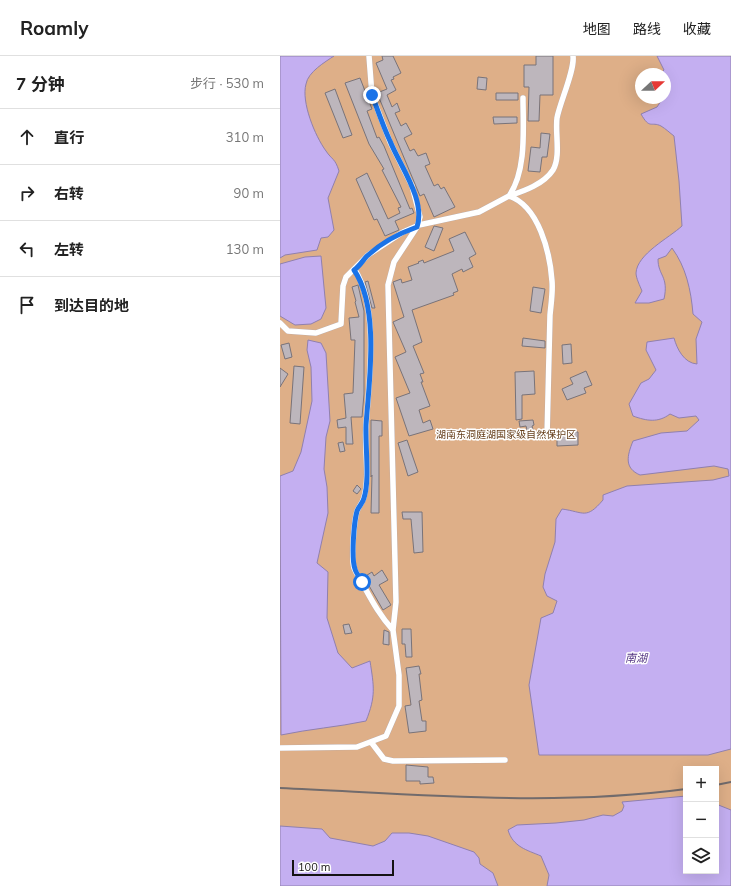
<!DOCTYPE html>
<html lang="zh">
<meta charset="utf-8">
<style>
:root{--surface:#fff;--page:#f2f2f2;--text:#222;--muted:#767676;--line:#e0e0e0}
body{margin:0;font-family:Mulish,"Noto Sans SC",sans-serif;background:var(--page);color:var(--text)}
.controls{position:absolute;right:12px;bottom:12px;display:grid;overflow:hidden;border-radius:0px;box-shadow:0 4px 16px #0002}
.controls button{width:36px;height:36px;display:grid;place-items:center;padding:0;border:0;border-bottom:1px solid var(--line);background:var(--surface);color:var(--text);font:20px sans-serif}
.compass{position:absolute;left:355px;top:12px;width:36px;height:36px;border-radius:50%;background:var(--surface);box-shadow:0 4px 16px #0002;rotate:68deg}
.scale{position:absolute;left:12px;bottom:10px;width:102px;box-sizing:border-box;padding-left:4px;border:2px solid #151213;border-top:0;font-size:11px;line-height:14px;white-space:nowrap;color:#151213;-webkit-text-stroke:3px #fff;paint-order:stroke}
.stop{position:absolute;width:12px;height:12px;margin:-9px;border:3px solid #1a73e8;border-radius:50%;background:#fff}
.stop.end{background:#1a73e8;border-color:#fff;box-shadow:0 1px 4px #0008}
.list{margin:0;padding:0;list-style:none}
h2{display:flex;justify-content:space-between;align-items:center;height:52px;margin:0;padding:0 16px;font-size:17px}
h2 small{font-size:13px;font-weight:400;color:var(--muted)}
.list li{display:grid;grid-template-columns:26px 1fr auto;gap:12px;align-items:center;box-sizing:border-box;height:56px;padding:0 16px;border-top:1px solid var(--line)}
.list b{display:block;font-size:15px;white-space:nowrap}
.list em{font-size:13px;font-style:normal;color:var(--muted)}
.icon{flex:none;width:22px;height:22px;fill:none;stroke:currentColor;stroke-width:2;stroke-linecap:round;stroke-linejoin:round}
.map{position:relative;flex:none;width:451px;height:830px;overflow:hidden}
header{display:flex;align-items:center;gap:24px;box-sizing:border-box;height:56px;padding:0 20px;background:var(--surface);border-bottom:1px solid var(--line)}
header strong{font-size:19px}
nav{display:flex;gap:22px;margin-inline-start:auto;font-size:14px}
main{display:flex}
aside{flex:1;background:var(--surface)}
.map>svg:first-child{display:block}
.green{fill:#deaf88;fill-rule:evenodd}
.water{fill:#c4aff1;stroke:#9080ae}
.building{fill:#bdb6bc;stroke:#797379}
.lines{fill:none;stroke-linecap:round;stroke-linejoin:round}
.minor-casing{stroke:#b4aaad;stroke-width:6}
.minor{stroke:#fff;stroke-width:5.5}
.rail{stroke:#716b6c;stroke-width:2}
.route{stroke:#1a73e8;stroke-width:5}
.labels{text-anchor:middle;stroke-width:3;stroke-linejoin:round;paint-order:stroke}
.park-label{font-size:10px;fill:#653d19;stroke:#fff}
.water-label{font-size:11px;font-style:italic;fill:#543683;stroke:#fff}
</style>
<header>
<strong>Roamly</strong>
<nav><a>地图</a><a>路线</a><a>收藏</a></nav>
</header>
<main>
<aside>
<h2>7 分钟<small>步行 · 530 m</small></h2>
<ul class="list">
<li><svg class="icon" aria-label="ahead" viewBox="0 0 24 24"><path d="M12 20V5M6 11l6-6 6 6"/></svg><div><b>直行</b></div><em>310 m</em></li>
<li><svg class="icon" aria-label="right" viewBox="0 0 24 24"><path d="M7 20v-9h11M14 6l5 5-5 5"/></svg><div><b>右转</b></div><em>90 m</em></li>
<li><svg class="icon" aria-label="left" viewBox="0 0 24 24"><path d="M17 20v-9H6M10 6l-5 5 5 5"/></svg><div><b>左转</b></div><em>130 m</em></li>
<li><svg class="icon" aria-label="arrive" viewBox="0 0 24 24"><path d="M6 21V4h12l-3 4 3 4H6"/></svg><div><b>到达目的地</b></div></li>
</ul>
</aside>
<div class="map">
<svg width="451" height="830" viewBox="0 0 451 830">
<rect width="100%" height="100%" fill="#e8dee0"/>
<path class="green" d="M0 0H451V830H0ZM361 18H385V42H361ZM406 713H436V815H406Z"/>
<path class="water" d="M0 0H54C45 6 28 16 26 28 21 46 35 80 46 95 52 104 55 102 59 115L48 142 54 174 48 181 41 182 37 194 5 199 0 202Z
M377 0H451V693L428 699H259L249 629 261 562 273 557 277 545 267 540 263 531 265 518 275 486 276 463 282 453C304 456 306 464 323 444V439L347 430 433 424 449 420 448 413 434 410 360 419C344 412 347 400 353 385L381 377 407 375 419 364 416 360 399 362 390 358C378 367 367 365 353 360L349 348 361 327 369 323 376 314 366 294 367 286 394 282C397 293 404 307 417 308L416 283 422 266 413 258C411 234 406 211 392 192L386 200 378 203C378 220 389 220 384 243L369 247H355L362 235C360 230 356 222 356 217 357 198 389 182 402 170L399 125 394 80C390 77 386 73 381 70 371 65 370 74 361 58L377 51 383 42H385V18H380L384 14Z
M41 200 46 252 41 263 31 268 15 269 0 260V208L25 201Z
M28 284 41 287 46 297 50 365 46 381 44 413 47 431 48 457 37 507 48 516 47 562 58 597 72 612 90 605C94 631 96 640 86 665 58 671 29 673 1 679L0 420 13 415 21 396 32 345 31 311 27 294Z
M406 740V815H436V748L451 754V830H267L269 819 261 800C247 794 233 791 228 774L237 769 276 767 304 764 323 759 333 760 342 755 344 750 342 746Z
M0 770 42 773 50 782 93 790 105 785 112 777H129L148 780 194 796 199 802 200 808 213 817 218 830H0Z"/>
<path class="building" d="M102 0H113L121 17 113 21 114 23 111 24 116 34 107 39 112 51 117 47 120 55 115 57 121 70 126 67 132 78 124 82 130 95 134 93 138 100 146 97 150 108 145 110 154 130 158 128 161 133 164 131 175 151 154 161 144 138 140 140 97 37 107 33 96 7 103 4Z
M256 0H273V39H260L259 65H248L249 31H244V9H256Z
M198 21 207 22 206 34 197 33Z
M80 22 92 53 87 55 97 82 99 81 104 90 130 153 132 152 134 157 115 165 119 174 105 180 97 163 94 164 76 123 87 117 108 163 120 157 118 152 121 151 102 114 104 113 89 88 65 27Z
M55 33 72 79 63 82 45 37Z
M216 37H238V44H216Z
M213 61H237V67L214 68Z
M261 77 270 78 267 101H262L260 116 248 115 251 91 260 92Z
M154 170 163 172 154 195 145 191Z
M185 176 196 198 189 202 193 211 183 216 182 213 172 218 178 235 173 237 174 239 132 254 142 286 133 290 144 317 140 318 143 326H141L150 350 139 354 143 367 150 364 153 373 129 380 116 342 130 337 115 301 126 296 113 266 124 261 113 226 121 223 122 227 132 224 128 211 139 207 138 206 143 204 144 207 174 195 169 183Z
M88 225 95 252H92L85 226Z
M78 229 84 255V338L82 361H71L73 388H66V371L58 372 57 364 66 362 64 338 73 337 75 284H71L69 262 79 261 75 246 76 245 72 231Z
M253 231 265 233 261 257 250 255Z
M243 282 265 285V292L242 290Z
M9 287 12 301 5 303 1 289Z
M291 288 292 307 283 308 282 289Z
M14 310 24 311 20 368 10 367Z
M0 312 8 318 0 331Z
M254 315 255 338 242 339V363L236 364 235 316Z
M306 315 312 329 304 332 306 337 287 344 282 333 293 328 290 322Z
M91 364 102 365V380H99V457H91L92 419 91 421Z
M253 364 254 369 252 370 255 381 249 382 246 370 240 371 239 365Z
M277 374 298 376V389L277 390Z
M127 384 138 416 128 420 118 387Z
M63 386 65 395 60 396 58 387Z
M77 429 81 433 77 438 73 435Z
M122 456H142L143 496 134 497 131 463H123Z
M102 514 108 524 99 529 111 549 103 554 84 521 92 516 94 520Z
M69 568 72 577 65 578 63 569Z
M122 573H131L132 601H126L125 588H122Z
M104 574 109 576V589L103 588Z
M139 610 141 618H139L142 644 139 645 142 665H146V675L129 677 125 650 131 649 126 612Z
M126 709 148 711V721H153L154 727 140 728V725H126Z"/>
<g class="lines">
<g class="minor-casing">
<path id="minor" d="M229 140C244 135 264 128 273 114 281 101 275 77 277 62 280 46 295 14 293 0
M229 140C247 114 243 72 243 42
M75 214C99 251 89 326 86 369 84 391 90 420 84 441 83 446 79 450 77 455 74 466 71 501 74 512 76 517 79 521 81 525 91 543 99 559 113 574
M0 267 8 275 36 277 61 268 63 230 66 221 88 199 123 176 139 169 199 156 229 140C259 150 270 197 272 225 273 236 271 248 270 259 269 299 268 340 267 380
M91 686 104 703 113 705 225 704
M0 692 77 691 106 680 119 650V619L113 574 116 546 108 229 114 206 137 171 140 161 132 130 110 86 92 39 89 0"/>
</g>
<use href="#minor" class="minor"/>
<path class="rail" d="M436 729 451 726
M0 732C135 738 272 751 406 733"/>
</g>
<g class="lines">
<path class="route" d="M82 526C80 522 76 517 75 513 71 502 74 466 77 455 79 450 83 447 84 442 90 423 85 390 86 369 89 326 100 252 74 214 80 210 83 204 87 200 101 187 120 177 137 171 146 144 120 110 110 85 103 70 98 55 92 39"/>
</g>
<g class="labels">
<g class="park-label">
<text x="226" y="382">湖南东洞庭湖国家级自然保护区</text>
</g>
<g class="water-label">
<text x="356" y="606">南湖</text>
</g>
</g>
</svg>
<div class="controls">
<button>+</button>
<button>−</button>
<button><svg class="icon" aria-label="layers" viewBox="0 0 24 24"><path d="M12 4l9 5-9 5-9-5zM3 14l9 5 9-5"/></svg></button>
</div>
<svg class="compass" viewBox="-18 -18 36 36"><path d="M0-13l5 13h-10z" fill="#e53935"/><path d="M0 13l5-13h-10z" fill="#767676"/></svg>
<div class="scale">100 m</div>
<div class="stop" style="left:82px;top:526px"></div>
<div class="stop end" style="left:92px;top:39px"></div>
</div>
</main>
